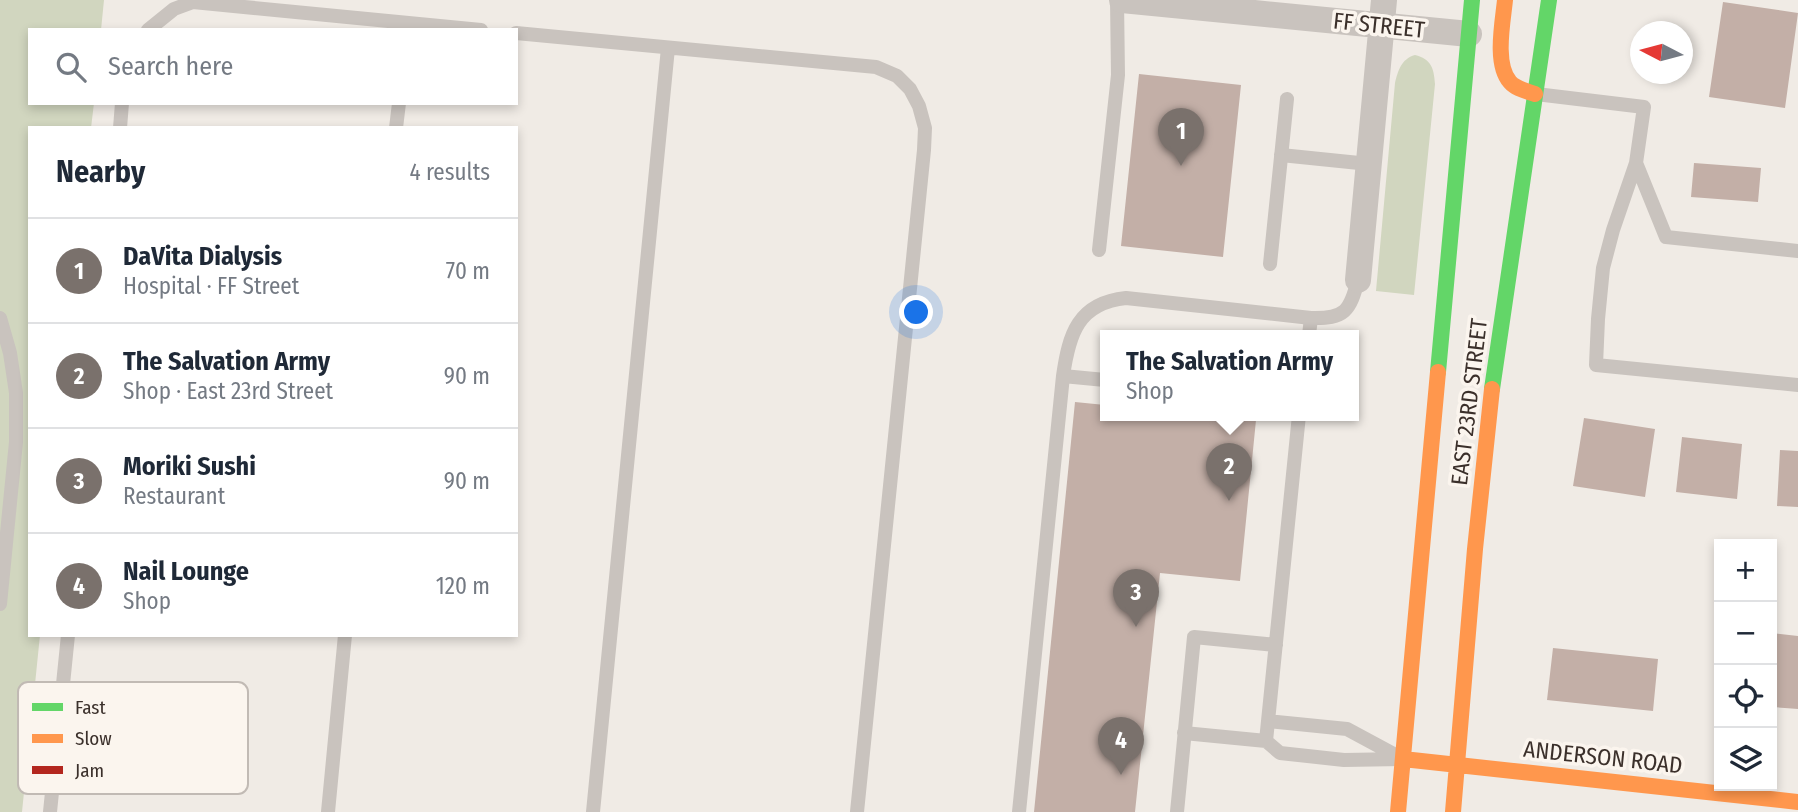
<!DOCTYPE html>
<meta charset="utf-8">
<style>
:root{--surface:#fff;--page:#f6f6f7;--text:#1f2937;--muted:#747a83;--line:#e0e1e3;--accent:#7a716c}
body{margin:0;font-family:"Fira Sans Condensed",sans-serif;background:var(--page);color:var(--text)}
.controls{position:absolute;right:21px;bottom:21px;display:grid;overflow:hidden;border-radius:0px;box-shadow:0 4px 10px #0003}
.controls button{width:63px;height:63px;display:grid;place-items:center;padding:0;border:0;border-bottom:2px solid var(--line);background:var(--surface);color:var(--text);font:35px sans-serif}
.compass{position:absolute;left:1630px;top:21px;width:63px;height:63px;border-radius:50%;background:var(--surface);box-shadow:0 4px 10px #0003;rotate:276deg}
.you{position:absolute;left:917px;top:313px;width:24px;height:24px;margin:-18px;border:5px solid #fff;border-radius:50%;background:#1a73e8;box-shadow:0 0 0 10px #1a73e833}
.badge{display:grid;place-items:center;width:46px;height:46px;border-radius:50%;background:var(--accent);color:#fff;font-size:23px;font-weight:700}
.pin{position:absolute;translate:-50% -58px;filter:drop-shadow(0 2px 4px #0008)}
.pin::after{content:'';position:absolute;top:37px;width:24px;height:21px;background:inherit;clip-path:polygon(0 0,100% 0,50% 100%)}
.popup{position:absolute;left:1100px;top:330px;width:259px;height:91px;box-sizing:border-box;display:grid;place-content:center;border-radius:0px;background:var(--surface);filter:drop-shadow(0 2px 5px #0005);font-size:23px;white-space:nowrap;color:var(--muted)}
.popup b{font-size:26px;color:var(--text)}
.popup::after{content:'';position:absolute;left:50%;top:100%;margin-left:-14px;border:14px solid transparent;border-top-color:var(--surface)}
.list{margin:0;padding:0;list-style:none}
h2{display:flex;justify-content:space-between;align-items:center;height:91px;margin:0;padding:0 28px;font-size:30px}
h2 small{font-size:23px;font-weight:400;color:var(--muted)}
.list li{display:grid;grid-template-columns:46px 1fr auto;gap:21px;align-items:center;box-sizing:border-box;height:105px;padding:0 28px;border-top:2px solid var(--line)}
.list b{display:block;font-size:26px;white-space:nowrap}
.list p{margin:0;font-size:23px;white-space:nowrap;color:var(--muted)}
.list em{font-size:23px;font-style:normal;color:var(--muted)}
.icon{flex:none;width:38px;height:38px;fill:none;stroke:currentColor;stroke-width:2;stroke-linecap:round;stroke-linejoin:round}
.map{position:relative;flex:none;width:1798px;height:812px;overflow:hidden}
.search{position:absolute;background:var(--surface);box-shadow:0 4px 10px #0003;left:28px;top:28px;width:490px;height:77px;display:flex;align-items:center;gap:18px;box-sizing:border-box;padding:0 24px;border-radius:0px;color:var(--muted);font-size:26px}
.panel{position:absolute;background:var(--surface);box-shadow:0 4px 10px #0003;left:28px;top:126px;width:490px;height:511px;border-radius:0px}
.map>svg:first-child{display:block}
.green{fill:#d1d6bf}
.building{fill:#c3afa7}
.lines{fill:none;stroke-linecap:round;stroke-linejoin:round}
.lane{stroke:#c9c3be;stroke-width:14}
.street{stroke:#c9c3be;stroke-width:26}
.fast{stroke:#63d668;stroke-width:16}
.slow{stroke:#ff974d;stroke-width:16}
.labels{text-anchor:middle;stroke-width:7;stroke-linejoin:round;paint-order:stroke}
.street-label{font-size:23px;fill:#3b302b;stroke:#fbf5ee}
.key{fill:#fbf5ee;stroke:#c1bab4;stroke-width:2}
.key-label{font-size:19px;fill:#3b302b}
</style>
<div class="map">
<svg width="1798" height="812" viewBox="0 0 1798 812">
<rect width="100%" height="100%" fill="#f0ebe5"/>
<path class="green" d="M0 0H104L101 30H30V103H94L91 128H30V635H40L22 812H0Z
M1415 55C1431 59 1434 68 1435 84L1414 295 1376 291 1395 83C1398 71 1401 59 1415 55Z"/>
<path class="building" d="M1723 2 1798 13 1785 108 1709 97Z
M1139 74 1241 85 1223 257 1121 246Z
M1694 163 1761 168 1758 202 1691 197Z
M1075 402 1105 405V415H1210L1256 420 1240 581 1160 573 1135 812H1034Z
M1584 418 1655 429 1645 497 1573 486Z
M1682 437 1742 444 1737 499 1676 492Z
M1780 450 1798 451V507L1777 506Z
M1772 633 1798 636V709L1772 707Z
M1553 648 1658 659 1653 711 1547 700Z"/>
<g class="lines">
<path class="lane" d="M148 30 174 9 193 2 481 30
M516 33 876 67 897 76 910 89 919 106 925 128 924 150 857 812
M1536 94 1644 107 1636 163 1613 230 1603 268 1598 319 1596 365 1798 385
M120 128 122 103
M396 128 399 103
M1281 155 1369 164
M1636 163 1666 237 1798 251
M1099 250 1118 75 1117 0
M1270 264 1287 99
M0 318 10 353 16 393V442L0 604
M1309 335 1311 318
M1063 376 1105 380
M1268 721 1347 729 1399 757
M1184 733 1266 741 1299 415
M1266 741 1280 753 1344 760 1402 759
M50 812 68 635
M328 812 345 635
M593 812 668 48
M1019 812 1063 376C1069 334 1078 303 1126 298L1311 318C1345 319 1350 311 1358 280
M1177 812 1194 637 1276 645"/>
<path class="street" d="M1122 0 1469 34
M1358 280 1384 0"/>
<path class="fast" d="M1438 372 1472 0
M1492 389 1549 0"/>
<path class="slow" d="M1505 0C1503 21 1494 64 1510 82 1516 89 1527 91 1535 94
M1403 759 1798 802
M1398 812 1438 372
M1453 812 1475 549 1492 389"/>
</g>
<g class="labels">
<g class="street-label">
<text transform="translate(1379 25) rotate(6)" y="8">FF STREET</text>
<text transform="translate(1469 402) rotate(-83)" y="8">EAST 23RD STREET</text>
<text transform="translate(1603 757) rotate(6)" y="8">ANDERSON ROAD</text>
</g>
</g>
<rect x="18" y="682" width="230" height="112" rx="10" class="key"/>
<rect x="32" y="703" width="31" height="8" fill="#63d668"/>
<rect x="32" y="734" width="31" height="9" fill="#ff974d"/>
<rect x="32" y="766" width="31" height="8" fill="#b3261e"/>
<g class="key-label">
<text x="75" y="714">Fast</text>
<text x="75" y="745">Slow</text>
<text x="75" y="777">Jam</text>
</g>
</svg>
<div class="controls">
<button>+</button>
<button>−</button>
<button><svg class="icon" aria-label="locate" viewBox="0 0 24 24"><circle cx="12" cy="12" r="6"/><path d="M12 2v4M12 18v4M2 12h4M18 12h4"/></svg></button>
<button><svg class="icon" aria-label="layers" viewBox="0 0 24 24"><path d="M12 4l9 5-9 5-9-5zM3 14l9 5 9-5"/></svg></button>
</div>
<svg class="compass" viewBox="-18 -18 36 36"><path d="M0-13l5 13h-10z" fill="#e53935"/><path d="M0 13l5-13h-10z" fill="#747a83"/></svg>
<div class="you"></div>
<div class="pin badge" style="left:1181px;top:166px">1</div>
<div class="pin badge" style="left:1229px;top:501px">2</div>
<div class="popup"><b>The Salvation Army</b>Shop</div>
<div class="pin badge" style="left:1136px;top:627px">3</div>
<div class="pin badge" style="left:1121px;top:775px">4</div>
<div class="search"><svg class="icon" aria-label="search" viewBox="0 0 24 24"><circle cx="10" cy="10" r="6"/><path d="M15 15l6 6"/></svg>Search here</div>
<section class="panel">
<h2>Nearby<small>4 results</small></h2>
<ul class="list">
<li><span class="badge">1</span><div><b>DaVita Dialysis</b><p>Hospital · FF Street</p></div><em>70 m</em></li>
<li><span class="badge">2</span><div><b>The Salvation Army</b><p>Shop · East 23rd Street</p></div><em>90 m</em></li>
<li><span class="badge">3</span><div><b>Moriki Sushi</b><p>Restaurant</p></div><em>90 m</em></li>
<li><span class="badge">4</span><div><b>Nail Lounge</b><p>Shop</p></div><em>120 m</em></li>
</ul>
</section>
</div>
